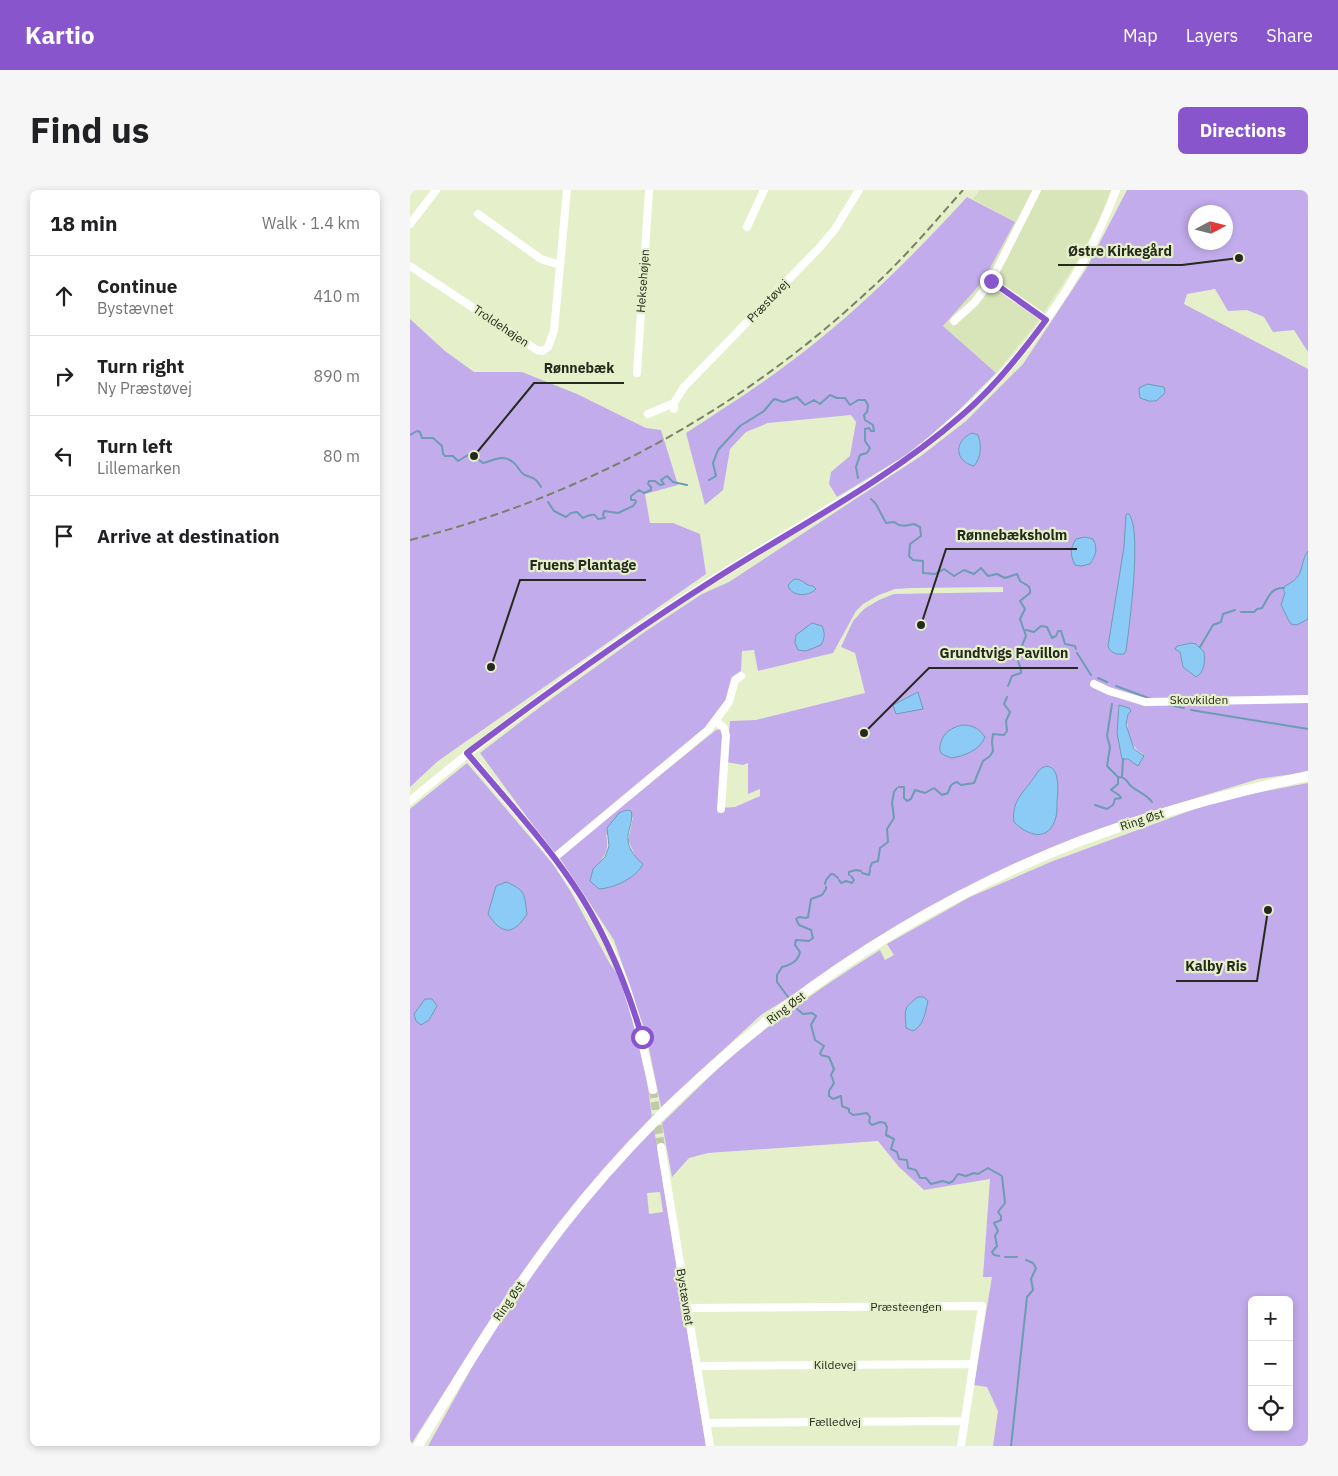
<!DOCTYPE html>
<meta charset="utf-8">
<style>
:root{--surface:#fff;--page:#f6f6f6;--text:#202124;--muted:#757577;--line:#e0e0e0;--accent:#8855cd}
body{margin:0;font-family:"IBM Plex Sans",sans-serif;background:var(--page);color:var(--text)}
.controls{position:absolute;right:15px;bottom:15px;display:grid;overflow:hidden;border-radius:8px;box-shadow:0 2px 8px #0003}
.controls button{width:45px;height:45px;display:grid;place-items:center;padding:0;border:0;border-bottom:1px solid var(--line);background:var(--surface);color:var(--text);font:25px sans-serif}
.compass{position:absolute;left:778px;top:15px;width:45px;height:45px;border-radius:50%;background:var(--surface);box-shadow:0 2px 8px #0003;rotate:83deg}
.stop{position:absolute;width:15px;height:15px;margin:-11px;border:4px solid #8855cd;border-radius:50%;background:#fff}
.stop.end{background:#8855cd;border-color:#fff;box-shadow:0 1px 5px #0008}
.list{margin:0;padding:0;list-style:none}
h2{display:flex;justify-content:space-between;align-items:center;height:65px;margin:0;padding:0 20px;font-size:21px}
h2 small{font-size:16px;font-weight:400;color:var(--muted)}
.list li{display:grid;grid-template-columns:32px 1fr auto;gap:15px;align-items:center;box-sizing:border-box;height:80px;padding:0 20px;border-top:1px solid var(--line)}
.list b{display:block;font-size:19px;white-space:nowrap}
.list p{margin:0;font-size:16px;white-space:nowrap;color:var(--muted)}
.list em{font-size:16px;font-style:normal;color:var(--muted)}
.icon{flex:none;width:28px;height:28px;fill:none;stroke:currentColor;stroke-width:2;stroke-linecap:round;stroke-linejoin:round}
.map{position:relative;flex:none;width:898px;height:1256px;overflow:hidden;border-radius:8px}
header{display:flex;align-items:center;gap:30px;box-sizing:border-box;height:70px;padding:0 25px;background:var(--accent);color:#fff}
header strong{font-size:24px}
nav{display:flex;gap:28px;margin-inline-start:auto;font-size:18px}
.intro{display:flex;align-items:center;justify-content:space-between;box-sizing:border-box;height:120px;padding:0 30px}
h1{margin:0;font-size:35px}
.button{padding:12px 22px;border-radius:8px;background:var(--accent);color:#fff;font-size:18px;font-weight:700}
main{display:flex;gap:30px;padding:0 30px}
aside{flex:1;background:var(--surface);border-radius:8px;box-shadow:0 2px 8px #0003}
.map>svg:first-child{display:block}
.built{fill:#d8e5b8}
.green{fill:#c2aceb;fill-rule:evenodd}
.water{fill:#8dcbf7;stroke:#6e9bb5}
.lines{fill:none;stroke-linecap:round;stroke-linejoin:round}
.stream{stroke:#6e9bb5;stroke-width:2}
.minor-tunnel{stroke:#bfc8a8;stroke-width:8;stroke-dasharray:8 4;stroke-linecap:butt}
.minor{stroke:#fff;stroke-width:8}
.major{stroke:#fff;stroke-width:10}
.rail{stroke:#7a8169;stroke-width:2;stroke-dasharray:8 4;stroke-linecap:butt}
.route{stroke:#8855cd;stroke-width:6}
.labels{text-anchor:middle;stroke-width:4.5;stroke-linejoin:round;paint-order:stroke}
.street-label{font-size:12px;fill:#262a1c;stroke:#e5f0cb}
.leader{fill:none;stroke:#262a1c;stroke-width:2}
.callout-dot{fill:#262a1c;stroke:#e5f0cb;stroke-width:2}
.callout-label{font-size:14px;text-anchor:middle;font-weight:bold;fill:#262a1c;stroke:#e5f0cb;stroke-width:4.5;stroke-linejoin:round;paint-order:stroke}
</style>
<header>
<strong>Kartio</strong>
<nav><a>Map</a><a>Layers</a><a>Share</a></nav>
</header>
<div class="intro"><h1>Find us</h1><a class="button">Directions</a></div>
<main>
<aside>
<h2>18 min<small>Walk · 1.4 km</small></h2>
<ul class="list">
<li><svg class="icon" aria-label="ahead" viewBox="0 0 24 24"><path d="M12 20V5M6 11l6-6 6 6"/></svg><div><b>Continue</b><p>Bystævnet</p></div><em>410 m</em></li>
<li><svg class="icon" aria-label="right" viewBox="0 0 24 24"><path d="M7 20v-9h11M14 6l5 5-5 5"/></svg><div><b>Turn right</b><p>Ny Præstøvej</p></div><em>890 m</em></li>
<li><svg class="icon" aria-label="left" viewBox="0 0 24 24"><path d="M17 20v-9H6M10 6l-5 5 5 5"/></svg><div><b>Turn left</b><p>Lillemarken</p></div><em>80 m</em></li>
<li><svg class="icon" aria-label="arrive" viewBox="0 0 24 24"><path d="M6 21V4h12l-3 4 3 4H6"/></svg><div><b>Arrive at destination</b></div></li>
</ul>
</aside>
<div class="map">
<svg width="898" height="1256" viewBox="0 0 898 1256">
<rect width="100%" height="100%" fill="#e5f0cb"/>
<path class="built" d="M570 0H701L690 28 672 64 627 133 586 183 533 136 573 91 605 32 563 9Z"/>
<path class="green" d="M717 0H898V162L884 140 863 142 854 127 837 120 818 121 805 99 777 104 774 114 898 179V507L728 512H898V582L848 589 721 628 646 656 549 701 351 825 251 917 236 844 204 750 149 667 306 540 311 539 314 546 310 618 325 617 350 606V599L338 604V573L333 575 316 572 320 531 346 530 455 503 445 463 431 457 443 431 454 419 469 410 484 404 593 402V397L502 398 485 399 469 405 453 414 446 421 423 463 348 481 344 460 332 461 331 481 322 487 316 512 296 538 144 664 70 563 134 514 236 441 292 404 319 392 511 266 556 231 613 174 676 79ZM786 22H816V52H786ZM781 453 786 487 773 477 770 462 768 461 769 455ZM708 517 718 524C715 537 720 558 733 564L723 573 718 569H713L708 551ZM223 627 218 650 227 670 233 674C226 688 205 698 190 699L183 679C194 668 200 661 196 645Z
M557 7 605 32 573 91 533 136 586 183 548 221 503 261 427 307 419 294 421 282 440 266 446 232 441 225 358 233 336 242 320 259 313 300 295 315 276 243C311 220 346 198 379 173 445 124 502 67 557 7Z
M0 129 35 161 64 182H112L167 204 236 238 251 240 268 295 235 304 240 333H263L290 344 296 384 28 571 0 597Z
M57 573 143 674 161 702 200 774C210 786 213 800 218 815 230 852 238 889 242 928L175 1001 98 1102 0 1256V619Z
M898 593V1256H583L588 1221 577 1197 564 1195 582 1087H573L580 989 514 1000 489 977 468 951 298 963 279 968 262 987 252 933C272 914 290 895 310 877 359 833 414 795 470 760L475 770 484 765 477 754 560 707 643 671 793 616 835 605ZM842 1110H879V1237H842Z
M244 938 296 1256H18L85 1136 153 1039 207 978ZM250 1002 253 1022 239 1024 237 1003Z"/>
<path class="water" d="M737 194 754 197 755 203 746 211H739L730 208 729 198Z
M562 243 568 245C572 255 571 268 564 276 544 271 544 251 562 243Z
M718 323C733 336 719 438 716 461L714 464C707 465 700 463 698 456L714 357 716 325Z
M675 347 683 349C688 359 686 365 680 374L671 376 665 375C660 365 660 358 666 349Z
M898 361V429L887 435 881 434 879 431 871 415 875 403 873 399 875 396C897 385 888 376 898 361Z
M384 389C394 389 395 396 403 396L406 399C398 407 381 407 378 395Z
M402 433 412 436C415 443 415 448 411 455L396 461 388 460 385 453 386 445Z
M781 453 786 454 794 462C795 471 795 482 786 487L773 477 770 462 765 459 767 456Z
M508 502 513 519 486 524 483 515Z
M709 515 719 518 721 521 718 524 716 535 724 559 734 566 728 576 718 569H712L707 543Z
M552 535C563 535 568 538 575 547 570 560 555 566 541 568L532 564 530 561C529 546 539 538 552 535Z
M637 576C640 577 642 578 644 580 649 588 648 602 647 611 647 616 647 622 646 627 639 653 618 646 604 632 601 612 613 603 623 589 628 582 629 578 637 576Z
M217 620 221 621C224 631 217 640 218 650 218 658 227 670 233 674 226 688 205 698 189 699L180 691 183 679 195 667 199 656 197 638 209 623Z
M96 692C116 700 114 704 117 724 103 746 92 745 78 724L86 696Z
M508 807H514L518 811C515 823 514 835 503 841L496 838C495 819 493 818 508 807Z
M15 809H22L27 816 19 830 11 835 6 831 4 824Z"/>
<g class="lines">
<path class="stream" d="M0 245 7 241 10 242 12 248H23L32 256 33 264 35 266H43L48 271 58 265 64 266 73 273C83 271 93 263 104 273 108 276 110 283 115 285 124 289 125 287 131 297
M299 290 306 286 303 273 308 260 330 236 354 221 363 210 365 209 373 212 387 207 395 215 404 210 410 214 420 205 427 208H435L440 215 448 210H455L458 215 457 222 454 225 455 230 463 235 464 241H461L459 238 455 239V251L460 258 457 263 450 265 446 277 448 288
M461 309 466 314 476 333 484 332C490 337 496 336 504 334L510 337 511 346 500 354 499 366 503 370 513 371V383L525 384 534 379 544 386 554 380 564 384 571 378 578 386 587 384 595 388 607 384 610 391C615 395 621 394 620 403L610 411 615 419 610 429 616 446 609 463
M138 312 144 321 156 327 161 323 167 322 173 328C178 326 179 324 185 325L188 329 195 328 193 325 194 321 208 323 223 316 226 312 225 310H221V306L229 300 234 303 241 300V297L238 294 239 291H245L250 295 254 294 251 290 257 286 263 292 277 295
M831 422H844L847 419 852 418C858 409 860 397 874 398
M616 440 624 442 631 436 637 437 642 448 646 446 648 441H651L655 454 665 456 666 459
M790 457 803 435 811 432 813 424 825 420
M667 463 681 485
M688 488 697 492
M598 496 602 486 611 483C612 477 607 474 608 467
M706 496 741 509
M702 514 697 546 700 557 697 576 708 587C716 587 716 591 721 596 729 603 735 603 742 612
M759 515 774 518
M781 520 898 539
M712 587 713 569
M489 597H494V608L497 611 501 609 505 600 515 603 524 598 532 605 538 603C540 597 540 594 547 592L551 595 564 593 573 571 580 566 583 561 582 552 583 544 594 545 597 541 596 531 600 522 594 514 597 507
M685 615 697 619 703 615 705 609 711 608 709 605 701 600 708 594V587
M460 678 462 673 468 671 470 658 478 652 477 639 484 628 482 613 484 602 487 598
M452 683 459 685 460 680
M439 685V682L446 680 451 681
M429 690 431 693 436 691 442 693 444 690 441 686
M415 694 416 690 421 684H423L428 688
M378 807 367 792V785L372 777C380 775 388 772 390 762L385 755 386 750 399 751 403 748 401 740 389 735 386 729 389 727 396 728 398 727 401 709 412 705 416 699V697
M387 819 393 824 402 823 406 826 401 835 405 850 414 856 410 863 411 865 419 867 424 879 421 885 424 893 419 901V906L423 909 431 906 432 916 439 919V922L443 925 457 923 460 927 459 932 462 935 470 932 475 933 477 937 476 945 484 949 481 959 487 962 489 969 497 970 498 978 506 980 510 988H516L521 994 533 991 539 993 543 991 548 984 556 986 564 983 568 984 578 978 592 986 595 1013 588 1022 591 1026V1030L584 1033 588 1041 585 1046 587 1056 582 1062 584 1065 589 1066
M595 1067H607
M601 1256 617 1107 623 1100 621 1089 626 1078 623 1073 616 1070"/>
<path class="minor-tunnel" d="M243 900 251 957"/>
<path class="minor" d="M627 0 581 91 637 130
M68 24 131 69 150 75
M0 34 26 0
M337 37 354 0
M0 76 127 160 133 161 138 157 144 141 157 0
M544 131 564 113 581 91
M227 183 239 0
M264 219V213L274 197 410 57 425 39 449 0
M238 224 264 213
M684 494 699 501 735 512 898 509
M306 531 314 538 316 545 311 619
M57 563C115 631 177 699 211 783 226 821 234 861 243 900
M0 611C92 534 188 464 288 399 334 370 380 342 426 314 455 296 484 280 510 259 598 192 667 104 706 0
M144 668 298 540 319 512 325 490 331 486
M251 957 300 1256
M277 1118 572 1116 551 1256
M287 1176 563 1174
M297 1233 554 1231"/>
<path class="major" d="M8 1256C53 1181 98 1107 151 1038 278 874 452 742 643 662 725 628 811 605 898 586"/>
<path class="rail" d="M0 350C171 307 328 222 457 102 492 71 522 35 553 0"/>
</g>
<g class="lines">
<path class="route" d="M232 847C216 793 195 741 163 694 131 647 93 606 57 563 138 502 220 443 305 389 388 336 477 291 551 226 584 198 611 164 636 130L581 91"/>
</g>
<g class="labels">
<g class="street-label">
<text transform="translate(233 91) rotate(-86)" y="4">Heksehøjen</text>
<text transform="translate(358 111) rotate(-46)" y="4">Præstøvej</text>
<text transform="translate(91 136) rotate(34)" y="4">Troldehøjen</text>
<text x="789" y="514">Skovkilden</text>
<text transform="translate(732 630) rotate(-18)" y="4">Ring Øst</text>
<text transform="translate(376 818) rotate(-37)" y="4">Ring Øst</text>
<text transform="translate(275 1107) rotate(81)" y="4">Bystævnet</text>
<text transform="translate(99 1111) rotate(-55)" y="4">Ring Øst</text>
<text x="496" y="1121">Præsteengen</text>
<text x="425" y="1179">Kildevej</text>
<text x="425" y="1236">Fælledvej</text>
</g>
</g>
<path class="leader" d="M829 68L772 75H648M64 266L124 193H214M511 435L536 359H667M81 477L110 390H236M454 543L519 478H668M858 720L847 791H766"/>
<g class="callout-dot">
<circle cx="829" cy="68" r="5"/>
<circle cx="64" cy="266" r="5"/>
<circle cx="511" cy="435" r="5"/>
<circle cx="81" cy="477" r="5"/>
<circle cx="454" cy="543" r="5"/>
<circle cx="858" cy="720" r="5"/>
</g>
<g class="callout-label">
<text x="710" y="66">Østre Kirkegård</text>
<text x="169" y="183">Rønnebæk</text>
<text x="602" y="350">Rønnebæksholm</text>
<text x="173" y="380">Fruens Plantage</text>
<text x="594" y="468">Grundtvigs Pavillon</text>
<text x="806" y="781">Kalby Ris</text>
</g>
</svg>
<div class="controls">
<button>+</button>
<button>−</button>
<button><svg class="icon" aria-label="locate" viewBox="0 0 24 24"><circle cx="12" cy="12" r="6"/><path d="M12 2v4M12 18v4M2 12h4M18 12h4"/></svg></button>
</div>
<svg class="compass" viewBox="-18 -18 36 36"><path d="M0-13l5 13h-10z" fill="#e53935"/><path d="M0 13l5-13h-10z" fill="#757577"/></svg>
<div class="stop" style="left:232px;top:847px"></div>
<div class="stop end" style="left:581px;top:91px"></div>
</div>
</main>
